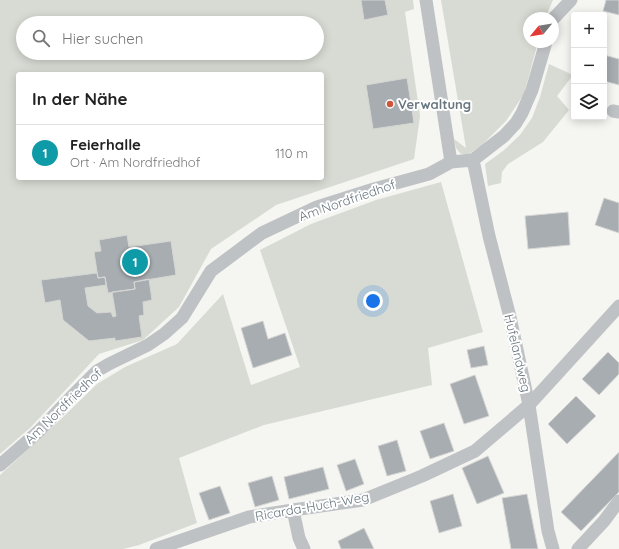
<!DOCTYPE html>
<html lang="de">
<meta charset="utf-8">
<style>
:root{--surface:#fff;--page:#f2f2f2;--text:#222;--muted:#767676;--line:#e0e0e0;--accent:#cd553a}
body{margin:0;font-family:Quicksand,sans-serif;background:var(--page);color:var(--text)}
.controls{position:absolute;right:12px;top:12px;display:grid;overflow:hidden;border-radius:4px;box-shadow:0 2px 10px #0003}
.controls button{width:36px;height:36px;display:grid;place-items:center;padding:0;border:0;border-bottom:1px solid var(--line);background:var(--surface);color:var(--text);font:20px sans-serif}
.compass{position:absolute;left:523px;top:12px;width:36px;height:36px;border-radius:50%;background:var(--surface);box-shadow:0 2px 10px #0003;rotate:240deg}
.you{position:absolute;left:373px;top:301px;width:14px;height:14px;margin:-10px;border:3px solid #fff;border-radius:50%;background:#1a73e8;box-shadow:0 0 0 6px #1a73e833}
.badge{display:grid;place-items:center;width:26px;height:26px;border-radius:50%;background:var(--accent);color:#fff;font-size:13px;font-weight:700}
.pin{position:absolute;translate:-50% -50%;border:2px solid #fff;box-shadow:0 1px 4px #0006}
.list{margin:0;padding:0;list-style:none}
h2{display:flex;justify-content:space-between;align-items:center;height:52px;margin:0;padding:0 16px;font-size:17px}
h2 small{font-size:13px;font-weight:400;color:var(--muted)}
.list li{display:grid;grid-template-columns:26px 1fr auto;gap:12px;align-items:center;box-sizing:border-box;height:56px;padding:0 16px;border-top:1px solid var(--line)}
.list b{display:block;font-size:15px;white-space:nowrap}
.list p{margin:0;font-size:13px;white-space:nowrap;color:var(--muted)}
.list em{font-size:13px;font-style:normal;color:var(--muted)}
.icon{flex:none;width:22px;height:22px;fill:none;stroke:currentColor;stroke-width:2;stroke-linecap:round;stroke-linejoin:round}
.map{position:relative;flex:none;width:619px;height:549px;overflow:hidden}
.search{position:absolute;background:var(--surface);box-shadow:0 2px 10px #0003;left:16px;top:16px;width:308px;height:44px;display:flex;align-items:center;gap:10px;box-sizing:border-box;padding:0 14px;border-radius:22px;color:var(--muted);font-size:15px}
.panel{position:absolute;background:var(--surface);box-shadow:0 2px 10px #0003;left:16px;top:72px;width:308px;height:108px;border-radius:4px}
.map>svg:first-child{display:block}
.green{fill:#d7dbd3;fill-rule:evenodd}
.building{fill:#a7adb1;stroke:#d6d6d4}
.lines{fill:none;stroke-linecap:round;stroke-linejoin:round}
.minor{stroke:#bfc2c5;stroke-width:13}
.poi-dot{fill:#cd553a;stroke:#fff;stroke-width:1.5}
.labels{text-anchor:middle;stroke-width:4;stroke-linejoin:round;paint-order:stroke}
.poi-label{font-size:13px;font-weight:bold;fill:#68767f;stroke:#fff;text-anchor:start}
.street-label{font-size:13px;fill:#68767f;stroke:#fff}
</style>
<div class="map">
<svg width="619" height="549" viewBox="0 0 619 549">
<rect width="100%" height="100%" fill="#f5f5f2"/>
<path class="green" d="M0 0H413L414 9 405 12 420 116 414 159 276 205 211 249 179 307 143 340 99 354 31 427 0 454ZM23 23H317V53H23ZM18 74H322V178H18Z
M441 0H553L545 18H529V42H538L524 94 506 121 482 145 469 154 464 155 460 153 456 148 454 139 466 148Z
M549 64 573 75 557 96 569 110 543 142 508 164 502 172 501 183 488 186 485 164 503 151 520 135 532 118 540 97Z
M441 182 483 332 428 348 432 385 264 425 179 458 197 523 139 545 123 549H0V475L61 419 97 384 125 367 177 344 223 294 251 385 300 367 260 250 311 224 376 200Z"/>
<path class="building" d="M361 0H385L388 15 364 20Z
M606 0H619V15L603 11Z
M604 55 619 59V85L604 81Z
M407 78 414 123 373 129 366 85Z
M604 198 619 203V233L595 225Z
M568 212 570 245 528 249 525 216Z
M127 235 129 247 171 241 176 275 134 282 135 289 108 293 105 277 98 278 94 252 101 251 99 240Z
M97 273 98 278 105 277 106 285 85 288 88 306 97 313 111 312 113 317 116 316 112 292 135 289 134 282 149 279 152 300 143 302 144 315 139 316 142 337 115 341V338L89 341 63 320 60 300 45 303 41 280Z
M263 321 268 339 285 333 292 355 253 368 241 328Z
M484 346 488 365 471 368 467 350Z
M608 352 619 363V374L599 395 582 379Z
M475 375 489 416 464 424 450 384Z
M576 396 596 416 567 444 548 424Z
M444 423 454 451 430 459 420 431Z
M397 440 406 471 387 476 378 446Z
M619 452V492L581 531 561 512Z
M488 456 504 493 477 504 462 468Z
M355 459 364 484 346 491 337 465Z
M323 467 329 489 289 499 284 477Z
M272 476 279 500 255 507 248 483Z
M220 486 230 513 209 520 199 493Z
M453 494 462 526 439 533 430 501Z
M527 494 538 549H511L502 498Z
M364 528 374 549H341L338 541Z"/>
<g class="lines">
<path class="minor" d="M426 0 451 162
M553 19 571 0
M613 111 619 112
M473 160 489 236 510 317 529 405 548 531 553 549
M0 465 39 431 75 393 97 371 109 364 148 345 164 334 182 318 211 271 262 233 317 207 374 189 429 174 451 162 473 160 504 136 516 123 522 113 532 90 546 42
M293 510 299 538 304 549
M156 549 249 517 293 510 363 500 422 476 475 451 529 405 619 306
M578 549 604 521 619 501"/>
</g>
<circle class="poi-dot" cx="390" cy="104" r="4"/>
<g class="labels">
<g class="poi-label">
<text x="398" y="109">Verwaltung</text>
</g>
<g class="street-label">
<text transform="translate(347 200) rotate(-19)" y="5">Am Nordfriedhof</text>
<text transform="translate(518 353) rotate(77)" y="5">Hufelandweg</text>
<text transform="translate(63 406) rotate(-44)" y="5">Am Nordfriedhof</text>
<text transform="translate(312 506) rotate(-10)" y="5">Ricarda-Huch-Weg</text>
</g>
</g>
</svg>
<div class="controls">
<button>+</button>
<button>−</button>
<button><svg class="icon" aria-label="layers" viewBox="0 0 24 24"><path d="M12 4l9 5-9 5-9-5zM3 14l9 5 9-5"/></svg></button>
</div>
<svg class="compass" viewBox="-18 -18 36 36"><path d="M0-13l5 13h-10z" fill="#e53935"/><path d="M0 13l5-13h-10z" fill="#767676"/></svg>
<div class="you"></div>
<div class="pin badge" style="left:135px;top:262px;background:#0f9aa8">1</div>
<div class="search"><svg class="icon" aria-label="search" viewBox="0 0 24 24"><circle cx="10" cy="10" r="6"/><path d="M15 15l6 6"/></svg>Hier suchen</div>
<section class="panel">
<h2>In der Nähe<small></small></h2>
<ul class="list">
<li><span class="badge" style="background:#0f9aa8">1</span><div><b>Feierhalle</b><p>Ort · Am Nordfriedhof</p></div><em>110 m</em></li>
</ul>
</section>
</div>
